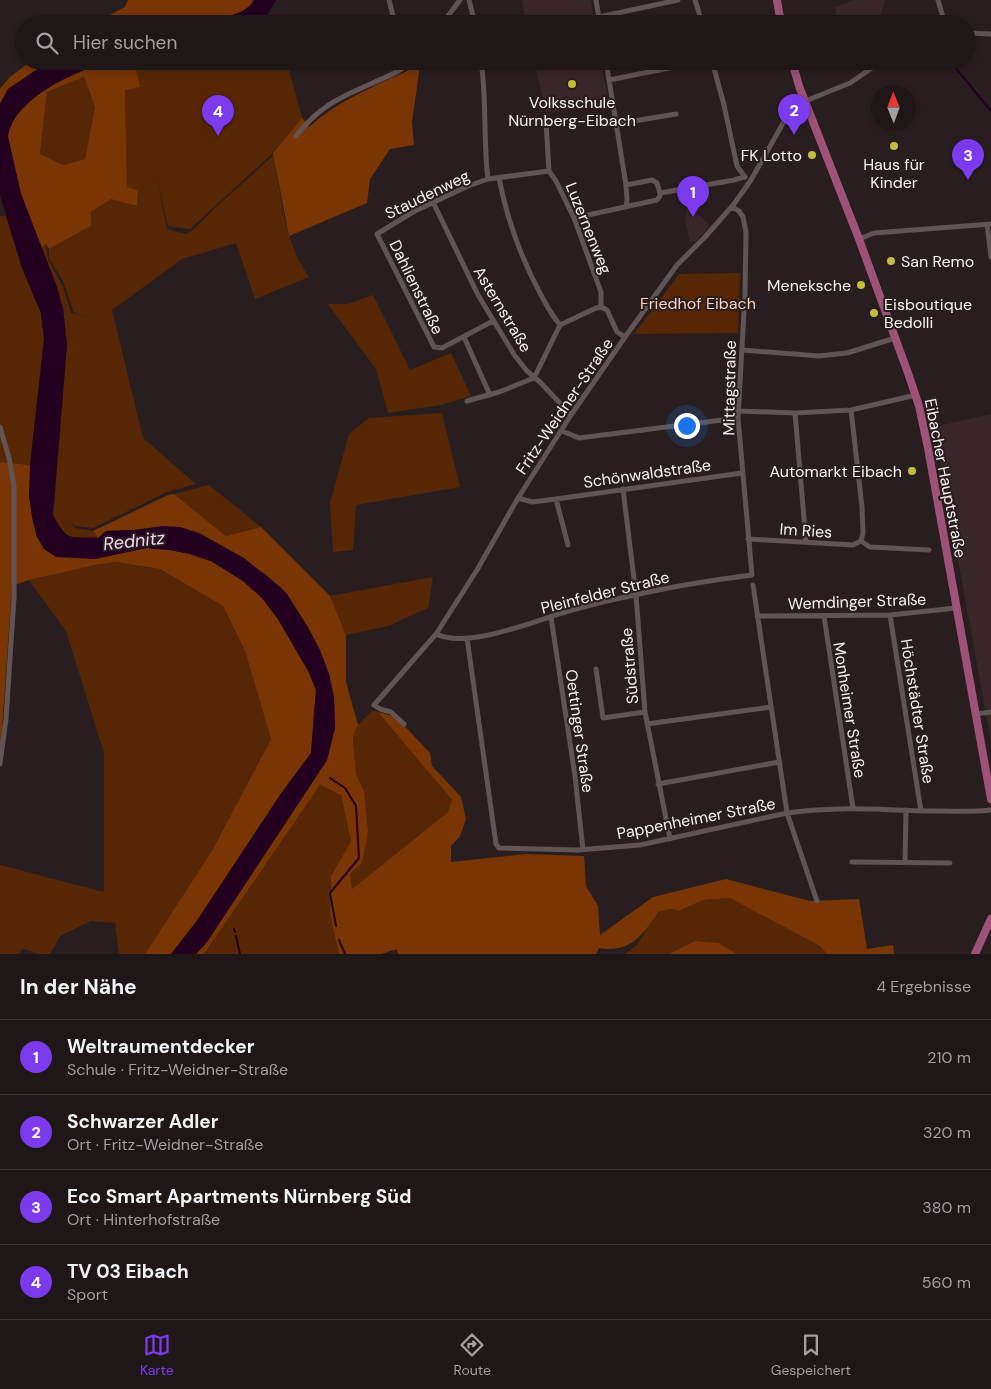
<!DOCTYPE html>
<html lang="de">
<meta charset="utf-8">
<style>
:root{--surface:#1f1617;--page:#271f20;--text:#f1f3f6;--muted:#a19fa1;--line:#3c3536;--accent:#7c3aed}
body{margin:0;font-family:"DM Sans",sans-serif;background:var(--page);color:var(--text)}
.compass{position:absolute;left:871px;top:85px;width:45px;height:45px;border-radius:50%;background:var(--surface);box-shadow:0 2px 8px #0003;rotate:359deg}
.you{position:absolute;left:686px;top:425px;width:18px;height:18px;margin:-12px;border:4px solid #fff;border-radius:50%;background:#1a73e8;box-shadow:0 0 0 8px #1a73e833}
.badge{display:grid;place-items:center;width:32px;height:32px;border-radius:50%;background:var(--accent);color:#fff;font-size:16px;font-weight:700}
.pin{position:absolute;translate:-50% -41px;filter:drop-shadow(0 1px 2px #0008)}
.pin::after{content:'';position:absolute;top:26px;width:18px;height:15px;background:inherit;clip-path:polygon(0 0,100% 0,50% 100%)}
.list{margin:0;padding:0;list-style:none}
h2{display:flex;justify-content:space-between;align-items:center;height:65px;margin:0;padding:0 20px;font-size:21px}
h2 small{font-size:16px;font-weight:400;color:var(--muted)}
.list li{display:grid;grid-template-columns:32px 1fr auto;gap:15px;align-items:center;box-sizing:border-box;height:75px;padding:0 20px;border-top:1px solid var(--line)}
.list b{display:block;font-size:19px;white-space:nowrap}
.list p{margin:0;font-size:16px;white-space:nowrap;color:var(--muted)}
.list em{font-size:16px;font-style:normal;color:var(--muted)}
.icon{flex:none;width:28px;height:28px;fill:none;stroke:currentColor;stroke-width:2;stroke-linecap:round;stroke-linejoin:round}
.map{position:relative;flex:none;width:991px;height:954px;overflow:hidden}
.search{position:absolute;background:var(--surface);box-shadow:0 2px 8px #0003;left:15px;right:15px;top:15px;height:55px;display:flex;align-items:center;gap:12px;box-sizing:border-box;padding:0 18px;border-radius:28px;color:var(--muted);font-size:19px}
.sheet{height:365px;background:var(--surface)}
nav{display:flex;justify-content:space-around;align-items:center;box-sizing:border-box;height:70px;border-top:1px solid var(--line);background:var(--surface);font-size:14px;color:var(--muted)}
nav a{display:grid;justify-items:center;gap:2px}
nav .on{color:var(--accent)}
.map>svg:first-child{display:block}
.built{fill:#382629}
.green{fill:#572705}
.forest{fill:#793604;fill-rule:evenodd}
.water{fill:#230020}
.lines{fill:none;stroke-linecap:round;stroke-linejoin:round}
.stream{stroke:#230020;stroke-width:2}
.street{stroke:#615455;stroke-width:5}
.primary{stroke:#9d5276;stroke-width:8}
.poi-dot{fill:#c2bd3f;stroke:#291e1f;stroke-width:2}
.labels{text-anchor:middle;stroke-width:4;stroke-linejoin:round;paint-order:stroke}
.poi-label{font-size:16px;fill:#f8f0f1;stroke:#291e1f;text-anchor:end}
.street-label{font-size:16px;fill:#f8f0f1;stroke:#291e1f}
.park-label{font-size:16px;fill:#fcd2bc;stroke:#291e1f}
.water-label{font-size:18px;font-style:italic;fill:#f7d3f0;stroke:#291e1f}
</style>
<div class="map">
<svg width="991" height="954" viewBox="0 0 991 954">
<rect width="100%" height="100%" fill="#291e1f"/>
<path class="built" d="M522 0H591L594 24H526Z
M853 0H885L878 24H835L836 7Z
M534 61H601L609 106 546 112Z
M697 190 701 209 697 214 710 225 697 240 690 243 685 219 689 199 688 192Z
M991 414V742L934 427Z"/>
<path class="green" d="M134 61H284L288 67 302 118 273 153 190 229 168 226 157 179 167 229 185 234 192 231 215 208 274 155C281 196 284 243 309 277L255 299 236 243 182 259 112 310 143 438 196 484 167 492 93 528 75 526 68 520 75 528 93 531 98 538C70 537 67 542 53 515L67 345 63 308 41 247 46 243 48 259 63 287 71 313 92 318 74 313 63 281 49 258V249L91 226V212L111 198 137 206 138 190 127 187 125 89 139 87Z
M84 77 95 107 85 159 63 165 40 154 47 92Z
M0 216H6L22 268 41 313 44 339 30 465 0 462Z
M740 273 738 333 634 334 679 274Z
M373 295 410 370 451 353 471 396 441 405 388 413 376 369 328 304H348Z
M442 413 460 487 356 505 353 550 333 552 330 503 349 434 369 418Z
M209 485 261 527 226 536 174 494Z
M116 562 160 569 223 606 245 651 271 739 213 849 145 954H119L115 923 91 921 60 936 50 954H38L22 948 19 954H0V865L104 892V753L66 631 29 580 95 565Z
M433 577 428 608 388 626 346 635 330 596Z
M372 711 378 712 452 800 448 812 352 889 350 874 362 863 364 791 356 774 353 737 358 725Z
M320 785 341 795 351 841 331 876 330 915 339 954H204Z
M731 898 820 946 827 954H737L719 943 695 941 669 954H625L637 945 657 912 671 909 679 911 703 900Z"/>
<path class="forest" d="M128 0H254C239 26 193 15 168 24H92L125 7Z
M31 61H50L8 89 0 104V89L9 78Z
M111 61H134L140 87 125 90 127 187 138 190 137 206 111 199 91 212V226L49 249 46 244 41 247 21 194 8 137C13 98 77 70 111 61ZM84 77 95 107 85 159 63 165 40 154 47 92Z
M420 65 412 122 414 145 390 149 370 179 367 203 289 236 273 153 302 118 309 127C340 99 382 83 420 65Z
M0 462 30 465C30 490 30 513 37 537L126 551 147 548 170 550 190 554 211 561 243 581 262 598 278 619 309 673 316 690 311 753 280 795 196 922 171 954H145L213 849 271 739 245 651 223 606 160 569 116 562 95 565 29 580 12 586 0 759Z
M174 494 226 536 261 527 330 596 346 635V682L358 725 353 737 356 774 364 791 368 832 362 863 350 874 352 889 448 812 452 800 378 712 396 717 430 753 432 766 461 797 466 819 460 836 451 846V862L526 854 584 856 586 886 598 906 600 935 653 897 726 879 810 901 859 899 867 949 893 945 894 954H827L820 946 730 898 703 900 679 911 671 909 658 912C644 934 630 954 599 948L596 954H398L397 949 381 954H339L330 915 331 876 351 841 341 795 320 785 204 954H196L207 942 327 760 335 728 334 698 329 674 287 594 281 588 264 573 134 530 107 531 98 538 93 531 168 495Z
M695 941 719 943 737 954H669Z"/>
<path class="water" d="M254 0H276L262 24H168C193 14 239 26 254 0Z
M50 61H111C77 70 13 98 8 137L21 194 56 284 63 308 67 345 53 515C67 542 70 537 98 538L106 531 134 530 163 526 180 527 199 533 244 558 281 588 287 594 309 629 320 650 329 674 334 698 335 728 327 760 207 942 196 954H171L196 922 280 795 311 753 316 690 309 672 278 619 262 598 243 581 211 561 190 554 170 550 147 548 95 559 56 557 44 549 37 537 32 517 29 496 30 465 44 339 41 313 22 268 0 195V104L8 89Z"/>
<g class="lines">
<path class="stream" d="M950 61 991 111
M330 778 345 788 356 806 359 858 330 893 336 926
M234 929 235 932
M236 936 240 954
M339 940 345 954"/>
<path class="street" d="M389 0 395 24
M469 0 475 24
M596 0 600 24
M695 0 700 16
M938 0 945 24
M599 17 678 0
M702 23V24
M442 24 460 0
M967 33 991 34
M481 61C487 101 483 140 488 179
M606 61 626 185 627 200 626 207
M712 61 724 105 737 166 745 177
M609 80 704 61
M546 122 549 171 556 181 574 218 601 292V307
M616 124 676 114
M296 136C320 105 341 97 375 82 388 76 402 71 412 61
M499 178C507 219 521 258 541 295 547 306 552 316 560 325
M626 185 652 180 657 183 660 193
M433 202 478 295 515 356 527 371 540 382 571 415
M574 218 657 200 660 196V193L734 180 744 177
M987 224 991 257
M859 239 874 233 991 224
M601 307 607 310 617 332 625 337
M493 321 442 348 434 347 377 234 413 212 468 186 488 179 549 171
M464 337 490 395
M742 350 819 356 847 353 895 338
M467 401 499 392 534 378 560 325 596 308 601 307
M738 411 795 413 851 410 916 395
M795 413 806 542
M0 427 9 458 14 487V597L6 719 0 764
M562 431 579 438 738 418
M623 489 636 595 645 712 670 839
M518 498 532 502 556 499 742 473
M556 499 568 545
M748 539 853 545 861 541 863 533 862 507 851 410
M861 541 870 547 929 550
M753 585 787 813 817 901
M890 615 921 811
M757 616 890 615 956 608
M824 616 853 808
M551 617 575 776 583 850
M436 634C469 650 538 619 572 610 593 604 614 599 635 595 674 586 713 580 752 575L738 418 745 294 746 232 743 217 739 211 732 207
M467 638 496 844 499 848 578 850 640 845 787 813C839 805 889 811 941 811 958 811 975 812 991 810
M596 669 603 718 645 712
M976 714 991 712
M404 724 391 712 380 709 374 705 436 634 477 570 518 498 571 415 625 337 677 265 705 237 734 204 751 180 791 109 798 104 850 83 882 61
M647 724 771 707
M658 784 779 762
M852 862 950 863
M905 863 906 810"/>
<path class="primary" d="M777 0 781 24
M792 61 799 86 859 239 908 373 919 406 928 448 991 799
M975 954 991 919"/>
</g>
<g class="poi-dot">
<circle cx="572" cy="84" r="5"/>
<circle cx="894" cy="146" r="5"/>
<circle cx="812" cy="155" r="5"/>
<circle cx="891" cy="261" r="5"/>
<circle cx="861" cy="285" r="5"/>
<circle cx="874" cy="313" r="5"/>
<circle cx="912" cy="471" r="5"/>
</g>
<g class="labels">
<g class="poi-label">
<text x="572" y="108" text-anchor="middle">Volksschule<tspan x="572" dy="18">Nürnberg-Eibach</tspan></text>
<text x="802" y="161">FK Lotto</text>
<text x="894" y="170" text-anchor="middle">Haus für<tspan x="894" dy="18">Kinder</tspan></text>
<text x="901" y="267" text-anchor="start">San Remo</text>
<text x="851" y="291">Meneksche</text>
<text x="884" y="310" text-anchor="start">Eisboutique<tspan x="884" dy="18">Bedolli</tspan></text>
<text x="902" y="477">Automarkt Eibach</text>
</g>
<g class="street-label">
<text transform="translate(427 194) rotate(-26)" y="6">Staudenweg</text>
<text transform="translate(589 228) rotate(68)" y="6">Luzernenweg</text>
<text transform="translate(417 287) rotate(64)" y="6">Dahlienstraße</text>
<text transform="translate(503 309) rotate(59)" y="6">Asternstraße</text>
<text transform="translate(729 388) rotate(-89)" y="6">Mittagstraße</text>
<text transform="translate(564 406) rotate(-56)" y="6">Fritz-Weidner-Straße</text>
<text transform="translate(647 473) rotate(-8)" y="6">Schönwaldstraße</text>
<text transform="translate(946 478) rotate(79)" y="6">Eibacher Hauptstraße</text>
<text transform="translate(806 530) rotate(4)" y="6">Im Ries</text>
<text transform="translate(605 592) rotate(-14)" y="6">Pleinfelder Straße</text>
<text transform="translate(857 601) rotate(-2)" y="6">Wemdinger Straße</text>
<text transform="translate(629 666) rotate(-95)" y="6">Südstraße</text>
<text transform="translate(850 710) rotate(81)" y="6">Monheimer Straße</text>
<text transform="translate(918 711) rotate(81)" y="6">Höchstädter Straße</text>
<text transform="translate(580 731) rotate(82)" y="6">Oettinger Straße</text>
<text transform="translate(696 818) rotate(-11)" y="6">Pappenheimer Straße</text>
</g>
<g class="park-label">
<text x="698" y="309">Friedhof Eibach</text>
</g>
<g class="water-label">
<text transform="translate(134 541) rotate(-6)" y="6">Rednitz</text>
</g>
</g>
</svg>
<svg class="compass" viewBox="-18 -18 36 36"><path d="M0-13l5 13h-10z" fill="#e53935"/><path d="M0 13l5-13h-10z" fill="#a19fa1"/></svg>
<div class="you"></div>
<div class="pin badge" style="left:693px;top:217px">1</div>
<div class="pin badge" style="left:794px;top:135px">2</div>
<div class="pin badge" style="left:968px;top:180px">3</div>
<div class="pin badge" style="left:218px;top:136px">4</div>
<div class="search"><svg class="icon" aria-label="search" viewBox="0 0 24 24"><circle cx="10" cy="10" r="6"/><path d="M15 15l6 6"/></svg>Hier suchen</div>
</div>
<section class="sheet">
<h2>In der Nähe<small>4 Ergebnisse</small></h2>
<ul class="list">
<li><span class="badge">1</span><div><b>Weltraumentdecker</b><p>Schule · Fritz-Weidner-Straße</p></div><em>210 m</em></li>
<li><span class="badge">2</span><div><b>Schwarzer Adler</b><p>Ort · Fritz-Weidner-Straße</p></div><em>320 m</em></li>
<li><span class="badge">3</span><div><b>Eco Smart Apartments Nürnberg Süd</b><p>Ort · Hinterhofstraße</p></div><em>380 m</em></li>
<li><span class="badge">4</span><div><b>TV 03 Eibach</b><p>Sport</p></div><em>560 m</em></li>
</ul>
</section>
<nav>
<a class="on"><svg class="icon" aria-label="map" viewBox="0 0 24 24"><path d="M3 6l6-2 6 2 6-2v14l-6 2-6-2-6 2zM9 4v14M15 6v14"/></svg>Karte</a>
<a><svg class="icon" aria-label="directions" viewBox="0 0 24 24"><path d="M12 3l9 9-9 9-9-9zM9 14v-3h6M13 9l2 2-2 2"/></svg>Route</a>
<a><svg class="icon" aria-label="saved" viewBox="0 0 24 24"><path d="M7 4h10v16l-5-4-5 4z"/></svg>Gespeichert</a>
</nav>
